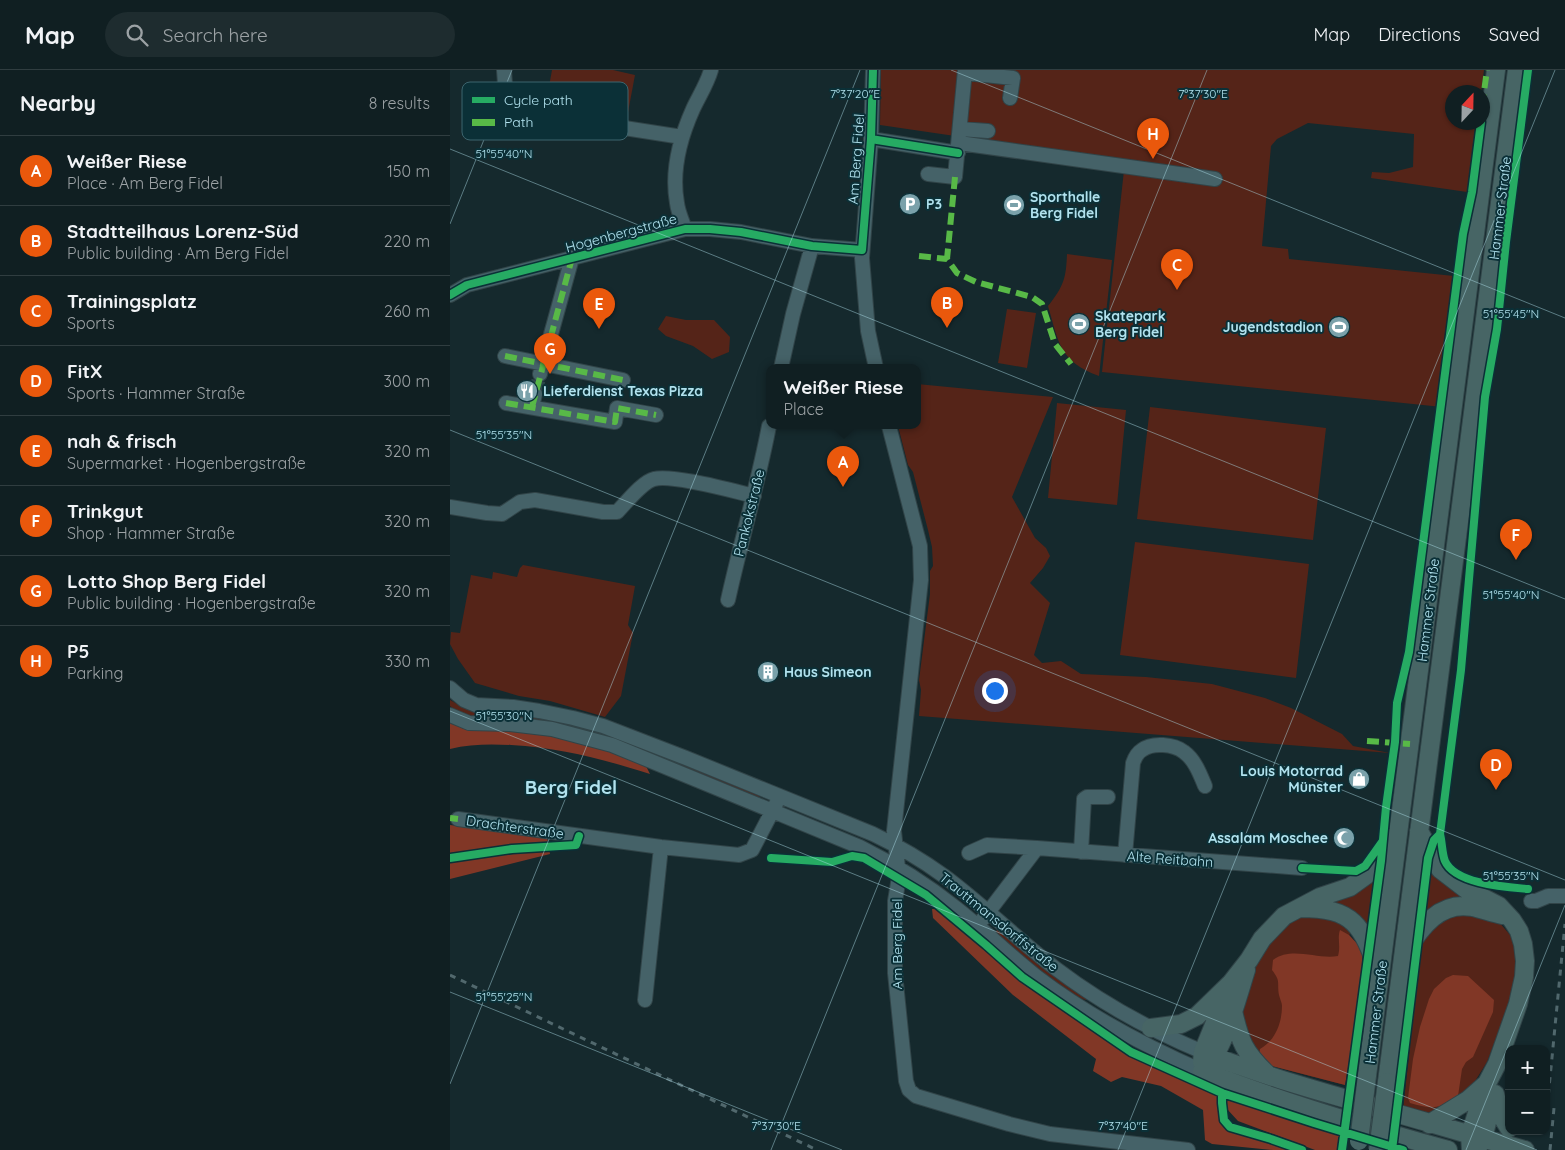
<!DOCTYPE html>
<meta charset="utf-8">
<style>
:root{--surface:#101f22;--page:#1e2c2f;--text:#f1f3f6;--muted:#9ca2a5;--line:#303d40;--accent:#ea580c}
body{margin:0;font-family:Quicksand,sans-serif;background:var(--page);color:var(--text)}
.controls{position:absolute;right:15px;bottom:15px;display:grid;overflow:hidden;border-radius:10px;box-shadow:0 1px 4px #0004}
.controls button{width:45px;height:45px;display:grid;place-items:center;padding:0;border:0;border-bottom:1px solid var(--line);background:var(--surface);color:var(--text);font:25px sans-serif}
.compass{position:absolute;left:995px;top:15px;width:45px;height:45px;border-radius:50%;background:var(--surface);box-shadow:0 1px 4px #0004;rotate:22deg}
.you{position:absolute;left:544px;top:620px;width:18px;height:18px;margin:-12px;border:4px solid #fff;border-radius:50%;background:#1a73e8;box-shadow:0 0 0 8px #1a73e833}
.badge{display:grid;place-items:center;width:32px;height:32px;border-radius:50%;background:var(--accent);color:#fff;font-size:16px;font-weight:700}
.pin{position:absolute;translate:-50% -41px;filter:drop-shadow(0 1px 2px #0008)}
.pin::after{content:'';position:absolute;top:26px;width:18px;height:15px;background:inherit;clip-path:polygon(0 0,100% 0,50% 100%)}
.popup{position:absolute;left:316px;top:294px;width:155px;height:65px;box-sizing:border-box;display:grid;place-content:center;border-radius:10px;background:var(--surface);filter:drop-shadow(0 1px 4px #0005);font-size:16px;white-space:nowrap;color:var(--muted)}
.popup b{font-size:19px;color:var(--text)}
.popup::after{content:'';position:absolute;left:50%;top:100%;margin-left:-10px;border:10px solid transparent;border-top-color:var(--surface)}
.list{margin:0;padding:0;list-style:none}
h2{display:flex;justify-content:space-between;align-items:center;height:65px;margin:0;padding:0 20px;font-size:21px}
h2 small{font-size:16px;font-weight:400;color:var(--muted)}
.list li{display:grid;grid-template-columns:32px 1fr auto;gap:15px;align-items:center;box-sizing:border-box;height:70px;padding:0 20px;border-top:1px solid var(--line)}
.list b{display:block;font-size:19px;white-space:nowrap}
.list p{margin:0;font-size:16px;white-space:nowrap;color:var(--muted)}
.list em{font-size:16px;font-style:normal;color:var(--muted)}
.icon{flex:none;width:28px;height:28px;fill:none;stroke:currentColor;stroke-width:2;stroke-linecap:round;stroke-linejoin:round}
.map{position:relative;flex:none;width:1115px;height:1080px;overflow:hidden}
header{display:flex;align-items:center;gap:30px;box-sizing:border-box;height:70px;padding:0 25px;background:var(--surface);border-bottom:1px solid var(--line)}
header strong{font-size:24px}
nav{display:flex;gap:28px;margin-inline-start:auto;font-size:18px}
.search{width:350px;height:45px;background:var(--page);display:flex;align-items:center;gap:12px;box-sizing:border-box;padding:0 18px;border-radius:28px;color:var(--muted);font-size:19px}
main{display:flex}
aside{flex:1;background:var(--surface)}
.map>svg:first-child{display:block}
.green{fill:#552418}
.forest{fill:#813726}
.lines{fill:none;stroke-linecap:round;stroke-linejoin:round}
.minor-tunnel{stroke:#2c454a;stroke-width:14;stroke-dasharray:14 7;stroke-linecap:butt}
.minor-casing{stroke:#314448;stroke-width:16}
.major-casing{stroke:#314448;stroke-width:20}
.minor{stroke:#456268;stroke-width:14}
.major{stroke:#476565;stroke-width:18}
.rail{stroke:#51686d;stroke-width:3;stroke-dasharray:6 6;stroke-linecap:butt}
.major-bridge-casing{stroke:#314448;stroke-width:20;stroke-linecap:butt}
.major-bridge{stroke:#476565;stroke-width:18}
.quiet{stroke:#58b947;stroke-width:6;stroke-dasharray:12 6;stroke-linecap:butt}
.cycleway-casing{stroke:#0b3037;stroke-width:11}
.cycleway{stroke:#26ab63;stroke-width:8}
.ticks{fill:none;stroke:#b1e2ee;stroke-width:1;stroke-opacity:0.45}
.labels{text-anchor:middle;stroke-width:4;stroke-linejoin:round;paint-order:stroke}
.street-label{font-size:14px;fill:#b1e2ee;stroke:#0b3037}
.poi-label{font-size:14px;font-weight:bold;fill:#b1e2ee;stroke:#0b3037;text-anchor:start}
.district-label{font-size:19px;font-weight:bold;fill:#b1e2ee;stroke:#0b3037}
.key{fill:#0b3037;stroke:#3d656e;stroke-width:1}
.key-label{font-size:14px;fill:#b1e2ee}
.ticks-label{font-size:12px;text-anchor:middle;fill:#b1e2ee;stroke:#0b3037;stroke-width:4;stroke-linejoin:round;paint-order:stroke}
</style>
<header>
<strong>Map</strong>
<div class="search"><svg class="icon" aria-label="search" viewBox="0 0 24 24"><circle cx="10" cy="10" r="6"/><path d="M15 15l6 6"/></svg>Search here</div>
<nav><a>Map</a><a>Directions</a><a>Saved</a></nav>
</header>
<main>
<aside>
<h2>Nearby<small>8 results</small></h2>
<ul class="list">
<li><span class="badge">A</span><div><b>Weißer Riese</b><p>Place · Am Berg Fidel</p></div><em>150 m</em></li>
<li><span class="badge">B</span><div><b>Stadtteilhaus Lorenz-Süd</b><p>Public building · Am Berg Fidel</p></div><em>220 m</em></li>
<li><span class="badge">C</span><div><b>Trainingsplatz</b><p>Sports</p></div><em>260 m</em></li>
<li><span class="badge">D</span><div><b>FitX</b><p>Sports · Hammer Straße</p></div><em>300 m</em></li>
<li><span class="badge">E</span><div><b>nah &amp; frisch</b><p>Supermarket · Hogenbergstraße</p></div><em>320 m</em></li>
<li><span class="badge">F</span><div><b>Trinkgut</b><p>Shop · Hammer Straße</p></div><em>320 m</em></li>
<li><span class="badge">G</span><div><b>Lotto Shop Berg Fidel</b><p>Public building · Hogenbergstraße</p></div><em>320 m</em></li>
<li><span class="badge">H</span><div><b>P5</b><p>Parking</p></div><em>330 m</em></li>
</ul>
</aside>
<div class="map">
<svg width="1115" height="1080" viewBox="0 0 1115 1080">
<rect width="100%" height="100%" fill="#15292d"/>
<path class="green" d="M102 0H163L185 5 176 53 138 46 96 33Z
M431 0H1034L1031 22H1002V52L1028 53 1017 122 921 108 922 102 939 103 963 97 964 64 858 53 827 69 821 76 812 176 838 179 839 189 1004 206 992 337 652 302 675 91 430 55Z
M617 184 662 190 649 306C609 291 609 273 598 236 614 216 616 208 617 184Z
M557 239 586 243 577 298 548 293Z
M216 246 236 250H264L280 267 279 282 262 289 243 276 216 266 208 259Z
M467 314 603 327 562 427 585 468 596 478 600 486 593 498 580 513 600 533 584 585 592 593 611 591 631 604 696 607 762 614 815 628 841 638 892 664 903 676 940 683 469 646 471 620 469 610 480 524V501L483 496 482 477 478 460 463 402 458 395 448 356H467Z
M607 333 676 340 667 435 598 428Z
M700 337 876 358 863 470 687 449Z
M685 472 859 494 846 608 670 585Z
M73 495 185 516 178 555 183 563 171 626 155 647 100 631 69 626 25 613 8 589 0 574 1 562 10 563 21 505 42 509 43 502 67 507 70 498Z
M0 630 11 636 73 644 135 657 173 669 310 724V726L307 729 210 687 172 672 22 647 5 640 0 636Z
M940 778 925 890 922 875 870 838Z
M980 790 1029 829 973 849Z
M1004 841 1048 851 1061 866 1064 872 1068 896 1059 935 1037 992 1022 1016 1011 1030 982 1043 953 1040 969 891 972 874 979 856Z
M866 843 905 859 899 865 912 879 913 909 895 1015 822 996 809 985 798 968 790 934 796 915 816 876 831 858 849 846Z
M547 860H550L637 928 636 930C610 923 567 882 545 863Z"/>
<path class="forest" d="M0 650C23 663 31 659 56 660 67 660 79 662 91 664 126 670 161 682 195 694L200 704C152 689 112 678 61 675 40 674 20 674 0 679Z
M0 755 97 767 100 784 0 809Z
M482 839H486L577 916 644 961 771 1014 768 1031 769 1049 778 1060 821 1070 847 1080H823L762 1074 755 1070 753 1040 711 1016 672 1007 661 1012 643 1001 646 989 563 925 483 848Z
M890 860 899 865 912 879 913 909 895 1015 822 996 809 985 810 979C825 971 832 953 832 936 832 933 830 929 829 925 827 911 831 912 822 900L823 890C842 876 868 890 888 886 891 875 887 869 890 860Z
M1003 905 1018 906 1044 930 1043 942 1023 987 1016 992 1012 999 1008 1026C990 1040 981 1039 960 1033L958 1028 963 989 970 957 979 929 984 919 996 908Z
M780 1015 885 1055 889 1064 887 1080H865L788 1051 777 1039 776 1026Z"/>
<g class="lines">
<path class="minor-tunnel" d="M85 324 90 304"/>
<g class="minor-casing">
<path id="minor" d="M54 0 55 14 58 24 69 31 136 52 232 67
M423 0 421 69 412 188 418 261 426 298
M516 3 563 8 560 28
M510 59 538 61
M421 69 508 83
M509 73 765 109
M478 104 505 107 515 0
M235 159C232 150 228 142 227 133 221 100 230 68 243 39 249 26 257 14 261 0
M0 225 17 215 235 159H260L291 162 362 176 412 180
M55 286 173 310
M331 298 343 244 362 176
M90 304 122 188
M56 333 165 352 167 338 206 345
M82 337 85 324
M439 356 470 476 471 510 444 761 449 807 445 831V903L456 1011 459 1020 466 1026 559 1054 600 1064 738 1080
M0 437 37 443 52 444 70 432 85 430 153 442H167C176 433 192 412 204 409 222 404 283 421 304 426
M278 530C291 471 308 414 319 356
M0 618 14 630 26 635 63 637 89 641 123 648 153 656 236 688 423 764C448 776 472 790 494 806 533 835 567 869 605 898 651 933 700 960 753 982
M0 645 19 653 60 654 102 659 162 675 410 777C444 794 476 814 506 838 534 860 559 885 587 907 638 946 693 975 752 1001
M8 749 211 777 289 785 302 780 326 734
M631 782 634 729 637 727H658
M519 783 537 775 587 778
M675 785 683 693C685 687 687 683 692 680 702 672 724 674 734 682 745 690 750 704 755 716
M1081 831H1086L1098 826H1115
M533 849 587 778 852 798
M195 930 211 777"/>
</g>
<g class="major-casing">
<path id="major" d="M969 761 990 799 1016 819 1049 836 1062 850 1069 861 1073 874 1075 891 1074 907 1068 934 1047 994 1036 1015 1020 1065 1021 1080
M850 838C904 838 912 855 929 903
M956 881C971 857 990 831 1022 837 1032 839 1042 843 1052 845
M783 941C790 972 794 982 817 1004
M701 958 731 954 747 946 781 913 799 890 812 869 834 846 870 827 900 817 918 804 931 791 946 765
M753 982C810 1005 869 1021 928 1038 977 1052 1026 1067 1075 1080
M752 992 753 982 777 923
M758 994C775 976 788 925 796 900
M752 1001C832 1032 915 1057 998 1080
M917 1006 1046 0
M937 1012 1067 0
M1045 1024 1051 1045 1059 1058
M979 1054 1018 1030 1035 1015
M1027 1078 1033 1069 1043 1027"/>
</g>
<use href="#minor" class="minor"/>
<use href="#major" class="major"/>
<path class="rail" d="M0 905 367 1080
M1096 1049 1115 854
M1100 1080 1104 1038"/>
<g class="major-bridge-casing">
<path id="major-bridge" d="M909 1071 917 1006
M928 1080 937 1012"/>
</g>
<use href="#major-bridge" class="major-bridge"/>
<path class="quiet" d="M1032 36 1037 0
M505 107 497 189 507 203 526 212 582 227 592 234 605 274 621 294
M469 186 497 189
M55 286 173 310
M56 333 165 352 167 338 206 345
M82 337 122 188
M917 671 960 674
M0 748 8 749"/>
<g class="cycleway-casing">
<path id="cycleway" d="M421 69 508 83
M0 225 17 215 235 159H260L291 162 362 176 412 180 421 69 423 0
M0 788 62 779 126 775 129 766
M321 788 382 792 402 786 414 788 476 825 536 875 572 907 681 982 772 1023 864 1053 953 1080
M852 798 906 801 915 796 932 772
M1078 819C1056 817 1005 814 995 791 992 784 992 771 990 764L1011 600 1035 327 1047 259 1056 172 1078 0
M772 1023V1033L774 1050 780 1057 821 1069 852 1080
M892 1080 931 791 936 737 945 672 947 633 959 582 1013 164 1022 122 1031 52
M942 1080 978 788 984 770 990 764"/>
</g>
<use href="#cycleway" class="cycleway"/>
</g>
<path class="ticks" d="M501 0 1115 248M0 79 1115 529M0 154 62 0M0 360 1115 810M0 641 1087 1080M0 922 392 1080M0 1014 410 0M321 1080 757 0M668 1080 1105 0M1016 1080 1115 835"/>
<defs>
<g id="parking-disc" transform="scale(1.125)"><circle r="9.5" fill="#7aa1aa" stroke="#0b3037"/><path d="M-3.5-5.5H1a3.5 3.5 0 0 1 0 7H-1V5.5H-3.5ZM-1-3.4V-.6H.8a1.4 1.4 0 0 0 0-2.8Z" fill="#fff"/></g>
<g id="stadium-disc" transform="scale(1.125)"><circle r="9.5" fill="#7aa1aa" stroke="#0b3037"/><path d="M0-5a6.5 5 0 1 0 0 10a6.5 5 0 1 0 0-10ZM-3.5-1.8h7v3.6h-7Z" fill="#fff"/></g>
<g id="restaurant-disc" transform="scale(1.125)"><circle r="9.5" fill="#7aa1aa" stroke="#0b3037"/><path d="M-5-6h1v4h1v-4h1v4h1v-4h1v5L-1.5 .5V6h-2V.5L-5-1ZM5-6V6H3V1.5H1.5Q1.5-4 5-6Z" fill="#fff"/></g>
<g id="building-disc" transform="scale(1.125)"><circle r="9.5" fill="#7aa1aa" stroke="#0b3037"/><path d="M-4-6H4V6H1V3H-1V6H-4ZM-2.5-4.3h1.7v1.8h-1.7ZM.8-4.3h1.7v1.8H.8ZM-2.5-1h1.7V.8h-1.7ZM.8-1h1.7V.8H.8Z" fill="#fff"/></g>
<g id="shop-disc" transform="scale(1.125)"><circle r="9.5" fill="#7aa1aa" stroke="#0b3037"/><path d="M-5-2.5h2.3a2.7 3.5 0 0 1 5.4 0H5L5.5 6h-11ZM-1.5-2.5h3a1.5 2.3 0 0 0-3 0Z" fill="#fff"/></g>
<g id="mosque-disc" transform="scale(1.125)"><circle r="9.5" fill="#7aa1aa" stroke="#0b3037"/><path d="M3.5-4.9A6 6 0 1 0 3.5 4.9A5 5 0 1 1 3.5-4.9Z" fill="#fff"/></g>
</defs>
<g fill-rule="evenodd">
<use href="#parking-disc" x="460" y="134"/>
<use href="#stadium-disc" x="564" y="135"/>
<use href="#stadium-disc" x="629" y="254"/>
<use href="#stadium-disc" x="889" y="257"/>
<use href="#restaurant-disc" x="77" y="321"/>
<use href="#building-disc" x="318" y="602"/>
<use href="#shop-disc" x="909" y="709"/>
<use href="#mosque-disc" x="894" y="768"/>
</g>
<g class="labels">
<g class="street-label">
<text transform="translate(406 89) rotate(-86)" y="5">Am Berg Fidel</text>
<text transform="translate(1050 138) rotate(-83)" y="5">Hammer Straße</text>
<text transform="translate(171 163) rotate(-15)" y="5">Hogenbergstraße</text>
<text transform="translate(299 443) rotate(-76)" y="5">Pankokstraße</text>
<text transform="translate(978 540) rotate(-83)" y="5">Hammer Straße</text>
<text transform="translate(65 757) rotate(8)" y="5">Drachterstraße</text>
<text transform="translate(720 789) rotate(4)" y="5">Alte Reitbahn</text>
<text transform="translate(549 852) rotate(39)" y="5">Trauttmansdorffstraße</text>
<text transform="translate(447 874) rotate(-90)" y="5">Am Berg Fidel</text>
<text transform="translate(926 942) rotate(-83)" y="5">Hammer Straße</text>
</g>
<g class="poi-label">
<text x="580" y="132">Sporthalle<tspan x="580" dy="16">Berg Fidel</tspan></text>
<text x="476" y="139">P3</text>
<text x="645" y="251">Skatepark<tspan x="645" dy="16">Berg Fidel</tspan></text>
<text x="873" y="262" text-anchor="end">Jugendstadion</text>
<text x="93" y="326">Lieferdienst Texas Pizza</text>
<text x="334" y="607">Haus Simeon</text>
<text x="893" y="706" text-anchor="end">Louis Motorrad<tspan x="893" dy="16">Münster</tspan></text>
<text x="878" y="773" text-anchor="end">Assalam Moschee</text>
</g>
<g class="district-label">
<text x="121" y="724">Berg Fidel</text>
</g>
</g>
<rect x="12" y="12" width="166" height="58" rx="8" class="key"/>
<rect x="22" y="27" width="23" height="6" fill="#26ab63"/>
<rect x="22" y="49" width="23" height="7" fill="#58b947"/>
<g class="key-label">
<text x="54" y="35">Cycle path</text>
<text x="54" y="57">Path</text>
</g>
<g class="ticks-label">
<text x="405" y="28">7°37'20"E</text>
<text x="753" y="28">7°37'30"E</text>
<text x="54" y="88">51°55'40"N</text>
<text x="1061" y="248">51°55'45"N</text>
<text x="54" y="369">51°55'35"N</text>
<text x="1061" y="529">51°55'40"N</text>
<text x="54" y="650">51°55'30"N</text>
<text x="1061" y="810">51°55'35"N</text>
<text x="54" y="931">51°55'25"N</text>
<text x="326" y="1060">7°37'30"E</text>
<text x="673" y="1060">7°37'40"E</text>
</g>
</svg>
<div class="controls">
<button>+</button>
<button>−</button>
</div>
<svg class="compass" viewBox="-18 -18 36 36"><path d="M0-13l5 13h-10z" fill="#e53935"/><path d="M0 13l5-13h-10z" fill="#9ca2a5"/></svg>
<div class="you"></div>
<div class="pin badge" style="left:393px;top:417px">A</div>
<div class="popup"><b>Weißer Riese</b>Place</div>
<div class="pin badge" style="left:497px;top:258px">B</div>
<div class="pin badge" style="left:727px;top:220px">C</div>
<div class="pin badge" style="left:1046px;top:720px">D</div>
<div class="pin badge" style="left:149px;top:259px">E</div>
<div class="pin badge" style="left:1066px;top:490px">F</div>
<div class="pin badge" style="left:100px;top:304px">G</div>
<div class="pin badge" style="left:703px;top:89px">H</div>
</div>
</main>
